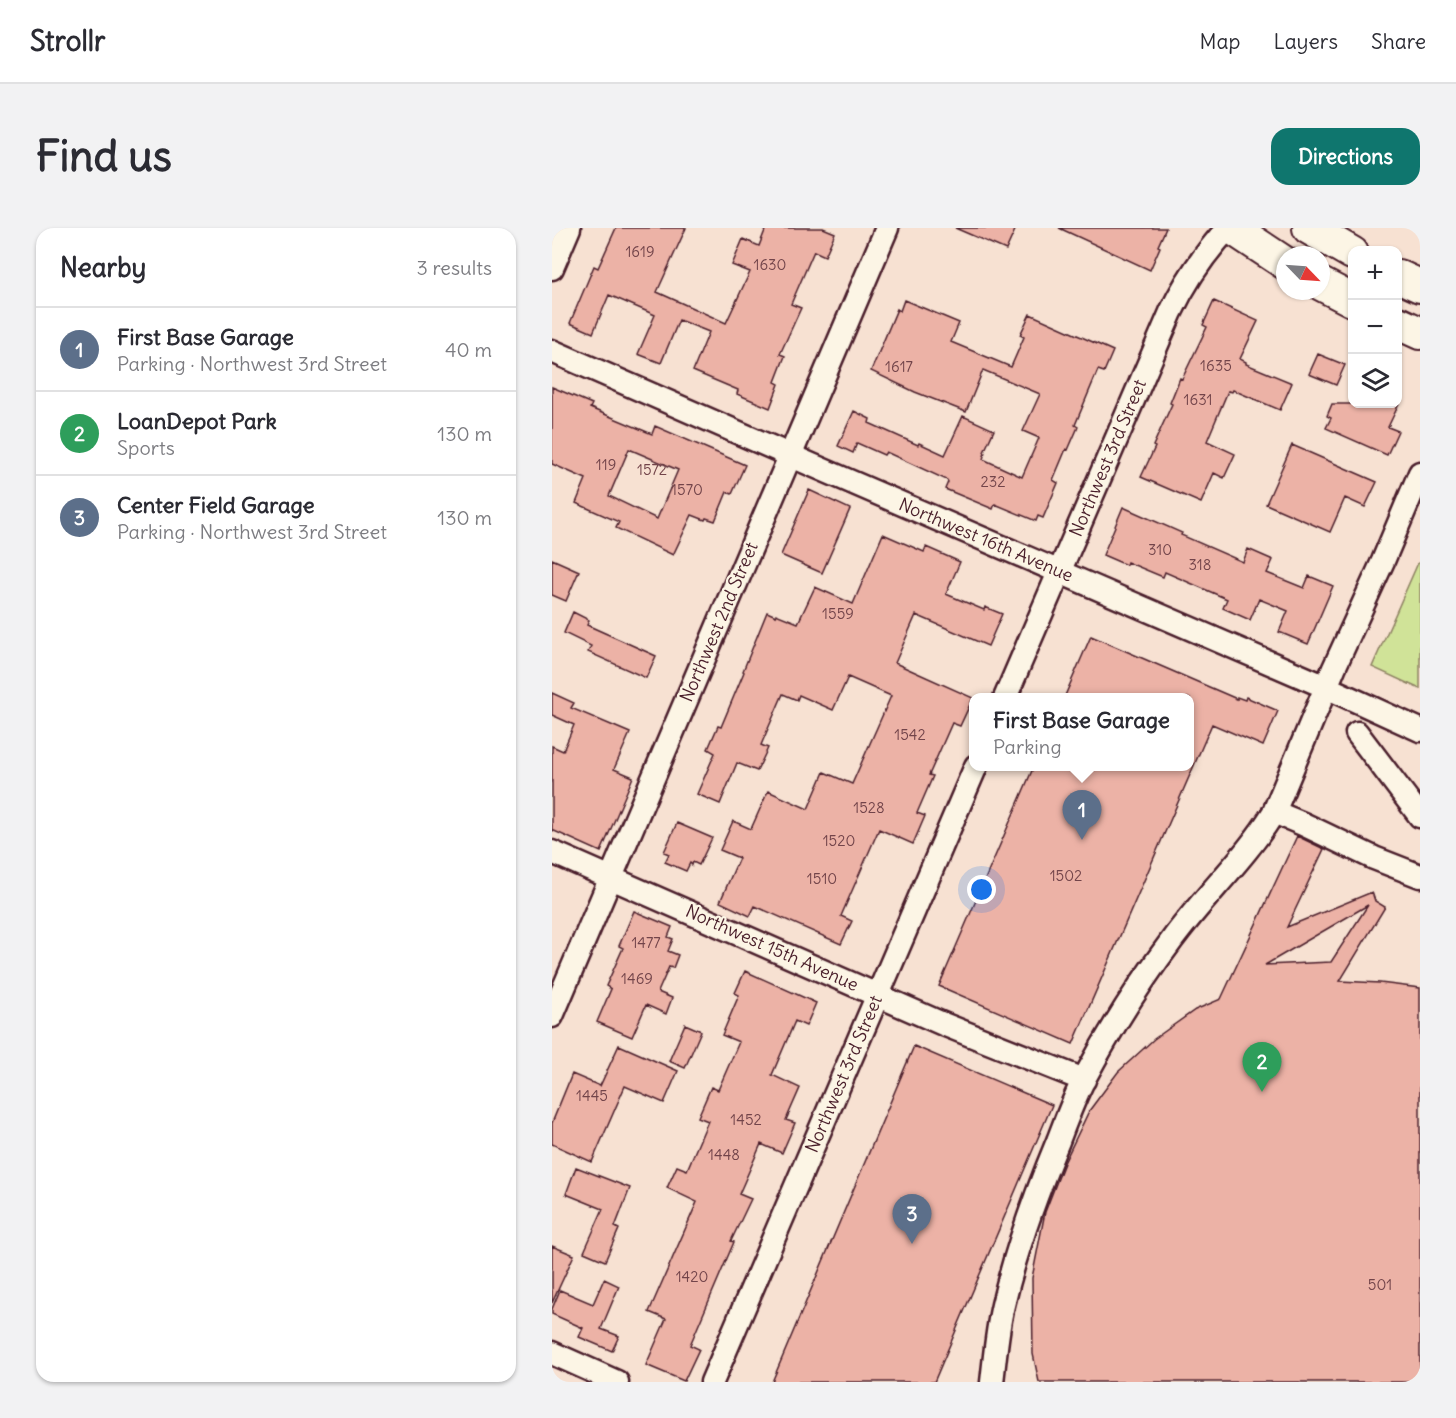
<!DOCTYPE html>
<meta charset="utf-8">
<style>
:root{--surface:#fff;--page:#f2f2f3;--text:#2b2b33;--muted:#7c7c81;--line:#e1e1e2;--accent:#0f766e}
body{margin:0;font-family:Delius,sans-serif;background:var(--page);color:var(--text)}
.controls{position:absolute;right:18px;top:18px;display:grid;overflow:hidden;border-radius:12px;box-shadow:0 2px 4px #0004}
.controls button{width:54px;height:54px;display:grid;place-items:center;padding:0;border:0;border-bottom:2px solid var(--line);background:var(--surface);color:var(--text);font:30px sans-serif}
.compass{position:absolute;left:724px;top:18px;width:54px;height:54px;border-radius:50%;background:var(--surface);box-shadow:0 2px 4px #0004;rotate:115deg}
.you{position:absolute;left:430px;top:662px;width:21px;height:21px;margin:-15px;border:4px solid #fff;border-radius:50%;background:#1a73e8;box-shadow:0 0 0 9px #1a73e833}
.badge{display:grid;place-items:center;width:39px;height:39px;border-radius:50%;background:var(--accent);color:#fff;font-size:20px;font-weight:700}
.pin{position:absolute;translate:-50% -50px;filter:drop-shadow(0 2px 3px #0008)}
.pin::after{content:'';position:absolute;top:32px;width:21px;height:18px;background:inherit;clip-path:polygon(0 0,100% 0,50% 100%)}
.popup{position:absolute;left:417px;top:465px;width:225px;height:78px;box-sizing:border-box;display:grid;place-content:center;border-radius:12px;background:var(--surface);filter:drop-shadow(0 2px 4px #0005);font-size:20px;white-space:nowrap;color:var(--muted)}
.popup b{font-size:22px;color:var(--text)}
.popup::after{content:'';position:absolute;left:50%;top:100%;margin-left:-12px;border:12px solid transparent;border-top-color:var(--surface)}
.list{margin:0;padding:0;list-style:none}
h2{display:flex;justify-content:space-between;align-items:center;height:78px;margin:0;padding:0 24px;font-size:26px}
h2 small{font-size:20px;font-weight:400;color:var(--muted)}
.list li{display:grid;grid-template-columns:39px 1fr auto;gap:18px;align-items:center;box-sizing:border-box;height:84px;padding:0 24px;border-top:2px solid var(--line)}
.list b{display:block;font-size:22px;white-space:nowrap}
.list p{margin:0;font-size:20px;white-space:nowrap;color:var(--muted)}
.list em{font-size:20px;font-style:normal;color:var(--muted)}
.icon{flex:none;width:33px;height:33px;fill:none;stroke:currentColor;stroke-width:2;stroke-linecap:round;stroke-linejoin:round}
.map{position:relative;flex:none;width:868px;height:1154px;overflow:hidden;border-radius:18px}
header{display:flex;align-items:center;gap:36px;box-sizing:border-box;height:84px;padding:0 30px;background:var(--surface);border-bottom:2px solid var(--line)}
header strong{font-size:28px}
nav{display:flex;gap:33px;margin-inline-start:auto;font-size:21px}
.intro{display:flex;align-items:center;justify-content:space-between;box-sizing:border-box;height:144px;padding:0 36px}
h1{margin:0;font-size:42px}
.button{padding:15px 27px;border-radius:18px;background:var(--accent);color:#fff;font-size:21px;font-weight:700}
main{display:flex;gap:36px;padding:0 36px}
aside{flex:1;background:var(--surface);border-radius:18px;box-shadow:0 2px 4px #0004}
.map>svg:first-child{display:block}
.green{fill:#d0e398;stroke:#8d8162;stroke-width:1.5}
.building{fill:#ecb2a6;stroke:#4a1f2b;stroke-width:1.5;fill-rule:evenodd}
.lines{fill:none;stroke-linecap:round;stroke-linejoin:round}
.street-casing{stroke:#4a1f2b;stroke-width:27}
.secondary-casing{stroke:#4a1f2b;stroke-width:36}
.street{stroke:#fcf5e5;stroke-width:22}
.secondary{stroke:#fcf5e5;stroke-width:32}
.labels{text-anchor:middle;stroke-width:4.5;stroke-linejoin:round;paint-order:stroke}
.number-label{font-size:15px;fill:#72444a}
.street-label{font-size:18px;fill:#4a1f2b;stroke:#fcf5e5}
</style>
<header>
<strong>Strollr</strong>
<nav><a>Map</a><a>Layers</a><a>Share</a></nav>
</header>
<div class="intro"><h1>Find us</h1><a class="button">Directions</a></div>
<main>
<aside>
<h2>Nearby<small>3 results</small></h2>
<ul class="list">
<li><span class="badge" style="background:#5c6f8a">1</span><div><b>First Base Garage</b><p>Parking · Northwest 3rd Street</p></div><em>40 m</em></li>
<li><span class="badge" style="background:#2e9e5b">2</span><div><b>LoanDepot Park</b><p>Sports</p></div><em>130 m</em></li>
<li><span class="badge" style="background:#5c6f8a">3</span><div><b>Center Field Garage</b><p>Parking · Northwest 3rd Street</p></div><em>130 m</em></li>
</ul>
</aside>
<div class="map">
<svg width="868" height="1154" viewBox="0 0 868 1154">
<rect width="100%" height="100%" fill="#f7e1d2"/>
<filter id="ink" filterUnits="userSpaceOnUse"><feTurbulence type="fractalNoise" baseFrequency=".0167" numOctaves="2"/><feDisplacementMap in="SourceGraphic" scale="12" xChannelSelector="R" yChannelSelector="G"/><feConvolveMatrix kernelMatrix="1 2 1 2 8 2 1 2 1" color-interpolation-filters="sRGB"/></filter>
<g filter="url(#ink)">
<path class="green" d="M866 335H868V461L820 439Z"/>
<path class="building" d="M64 0H134L105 64 174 95 198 44 180 37 191 11 207 18 214 0H271L283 5 273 28 262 23 239 76 249 80 228 126 233 128 223 154 227 156 218 180 185 166 186 162 141 143 157 104 127 92 109 135 86 126 103 87 57 67 41 105 18 95 42 38 46 40Z
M403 0H464L454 22Z
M507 0H614L606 18 608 19 598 42Z
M352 72 407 95 399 114 459 139 472 109 468 107 478 86 561 123 552 144 546 142 523 197 526 199 516 222 514 221 501 252 506 255 491 290 486 288 484 293 443 276 441 281 393 261 396 254 395 252 334 224 332 227 305 215 301 225 286 218 302 183 318 191 317 195 366 217 367 215 393 227 411 188 442 202 432 224 433 225 431 231 470 249 487 210 471 203 488 166 431 142 414 184 363 164 319 143 345 81 348 83Z
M662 73 706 93 688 131 694 134V136L740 155 728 182 681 162 680 164 676 163 655 213 683 226 672 250 662 245 649 275 589 249 603 219 601 218 620 176 618 175 628 150 630 151 655 99 651 97Z
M766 126 793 137 784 157 757 146Z
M0 159 40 176 38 180 100 206 103 198 193 237 180 266 175 264 163 293 154 290 153 292 140 287 121 327 64 300 67 294 24 275 34 251 0 236ZM77 221 126 242 105 291 57 268Z
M780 176H847L836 199 846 203 835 227 774 200 779 190 775 188Z
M740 217 825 254 813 279 793 270 778 304 714 276Z
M257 262 298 281 270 345 229 327Z
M571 279 630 305 629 307 691 334 696 321 721 332 715 345 752 360 757 348 781 358 756 416 727 404 736 383 707 371 698 392 671 380 675 371 613 344 611 349 575 334 574 337 551 327Z
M331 306 372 324 374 319 408 334 394 366 432 382 433 379 450 386 436 418 364 387 343 435 421 470 408 498 400 495 377 547 381 548 365 585 373 588 361 616 327 601 289 688 300 693 289 716 203 678 198 688 168 674 187 630 168 622 181 593 199 601 216 563 256 581 272 544 300 556 339 468 296 449 281 482 247 467 245 472 231 466 209 517 216 520 205 543 185 535 168 576 145 566 163 525 156 521 166 498 169 499 192 444 191 443 215 384 224 388V386L246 395 263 359 301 376Z
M0 331 27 343 14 373 0 367Z
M21 384 37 392 35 397 104 428 94 450 36 424 39 418 12 405Z
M539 408 685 471V469L693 472 694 469 726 483 711 518 660 496 521 816 387 758 482 538H638V470H512Z
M0 465 22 475 19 480 78 505 62 541 81 549 49 624 0 602V518L11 523 22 497 0 487Z
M125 595 160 610 147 637 141 634 140 637 138 635 134 643 113 634 117 626 112 624Z
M745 608 772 621 735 699 820 664 823 673 833 679 788 753 828 755 868 760V1154H487L481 1126 480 1050 493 984 512 935 537 883 566 844 602 811 643 782 669 771ZM816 677 779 734 713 737Z
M82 683 120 699 116 709 121 711 116 723 126 727 121 740 117 739 106 764 120 770 114 786 94 777 80 809 45 794 59 761 54 758 71 720 67 718Z
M193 743 264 775 254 798 243 793 220 847 248 860 234 892 243 895 230 925 209 916 187 966 199 971 179 1013 182 1014 138 1117 147 1121 132 1153 94 1137 114 1091 97 1084 145 974 115 960 125 938 135 942 156 893 146 889 159 859 166 862 187 814 170 807 187 767 183 765Z
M133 796 149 803 133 840 117 833Z
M67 817 126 843 112 875 73 858 40 934 0 916V895L20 846 48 858Z
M362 818 500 877 382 1154H220Z
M24 939 78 960 63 999 67 1001 53 1033 32 1024 51 981 14 966Z
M0 1018 22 1027 0 1075Z
M52 1051 67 1058 49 1101 67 1108 60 1123 27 1109 31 1100 0 1086V1081L8 1062 41 1076Z"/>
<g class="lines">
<g class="street-casing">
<path id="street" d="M0 40 17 0
M0 123 260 237 774 459 868 502
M453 470 619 84C634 52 652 26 676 0
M805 505 868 588
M722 584 751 596 822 630 868 648
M0 624 391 796 532 852
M0 788 335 0
M0 1125 65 1154
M160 1154 424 538
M440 1154C443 1129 445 1102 451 1077 464 1021 484 966 506 913 514 892 522 870 532 851 558 802 587 756 620 712 652 668 693 631 722 584L782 440 831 333 868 245"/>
</g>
<g class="secondary-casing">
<path id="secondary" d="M680 0 733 35
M757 0 800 25
M846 48 868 58
M769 56 800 72
M846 95 868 105"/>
</g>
<use href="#street" class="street"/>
<use href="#secondary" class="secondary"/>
</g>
</g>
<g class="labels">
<g class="number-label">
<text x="88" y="29">1619</text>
<text x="218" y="42">1630</text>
<text x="664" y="143">1635</text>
<text x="347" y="144">1617</text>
<text x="646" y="177">1631</text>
<text x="54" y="242">119</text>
<text x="100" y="247">1572</text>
<text x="441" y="259">232</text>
<text x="135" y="267">1570</text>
<text x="608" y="327">310</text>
<text x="648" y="342">318</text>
<text x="286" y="391">1559</text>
<text x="358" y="512">1542</text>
<text x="317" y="585">1528</text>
<text x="287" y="618">1520</text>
<text x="514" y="653">1502</text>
<text x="270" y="656">1510</text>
<text x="94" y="720">1477</text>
<text x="85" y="756">1469</text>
<text x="40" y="873">1445</text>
<text x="194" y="897">1452</text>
<text x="172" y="932">1448</text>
<text x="140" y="1054">1420</text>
<text x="828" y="1062">501</text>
</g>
<g class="street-label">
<text transform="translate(556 230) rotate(-67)" y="6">Northwest 3rd Street</text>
<text transform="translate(434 312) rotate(23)" y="6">Northwest 16th Avenue</text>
<text transform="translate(167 394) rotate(-67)" y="6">Northwest 2nd Street</text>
<text transform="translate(220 720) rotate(24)" y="6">Northwest 15th Avenue</text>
<text transform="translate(292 846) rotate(-67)" y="6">Northwest 3rd Street</text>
</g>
</g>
</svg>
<div class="controls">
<button>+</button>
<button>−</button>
<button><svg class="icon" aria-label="layers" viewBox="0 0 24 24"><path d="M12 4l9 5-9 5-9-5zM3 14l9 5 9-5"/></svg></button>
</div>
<svg class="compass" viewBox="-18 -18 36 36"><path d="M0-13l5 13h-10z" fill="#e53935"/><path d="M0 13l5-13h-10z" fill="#7c7c81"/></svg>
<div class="you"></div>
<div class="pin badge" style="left:530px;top:612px;background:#5c6f8a">1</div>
<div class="popup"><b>First Base Garage</b>Parking</div>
<div class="pin badge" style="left:710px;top:864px;background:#2e9e5b">2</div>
<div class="pin badge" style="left:360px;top:1016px;background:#5c6f8a">3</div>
</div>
</main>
